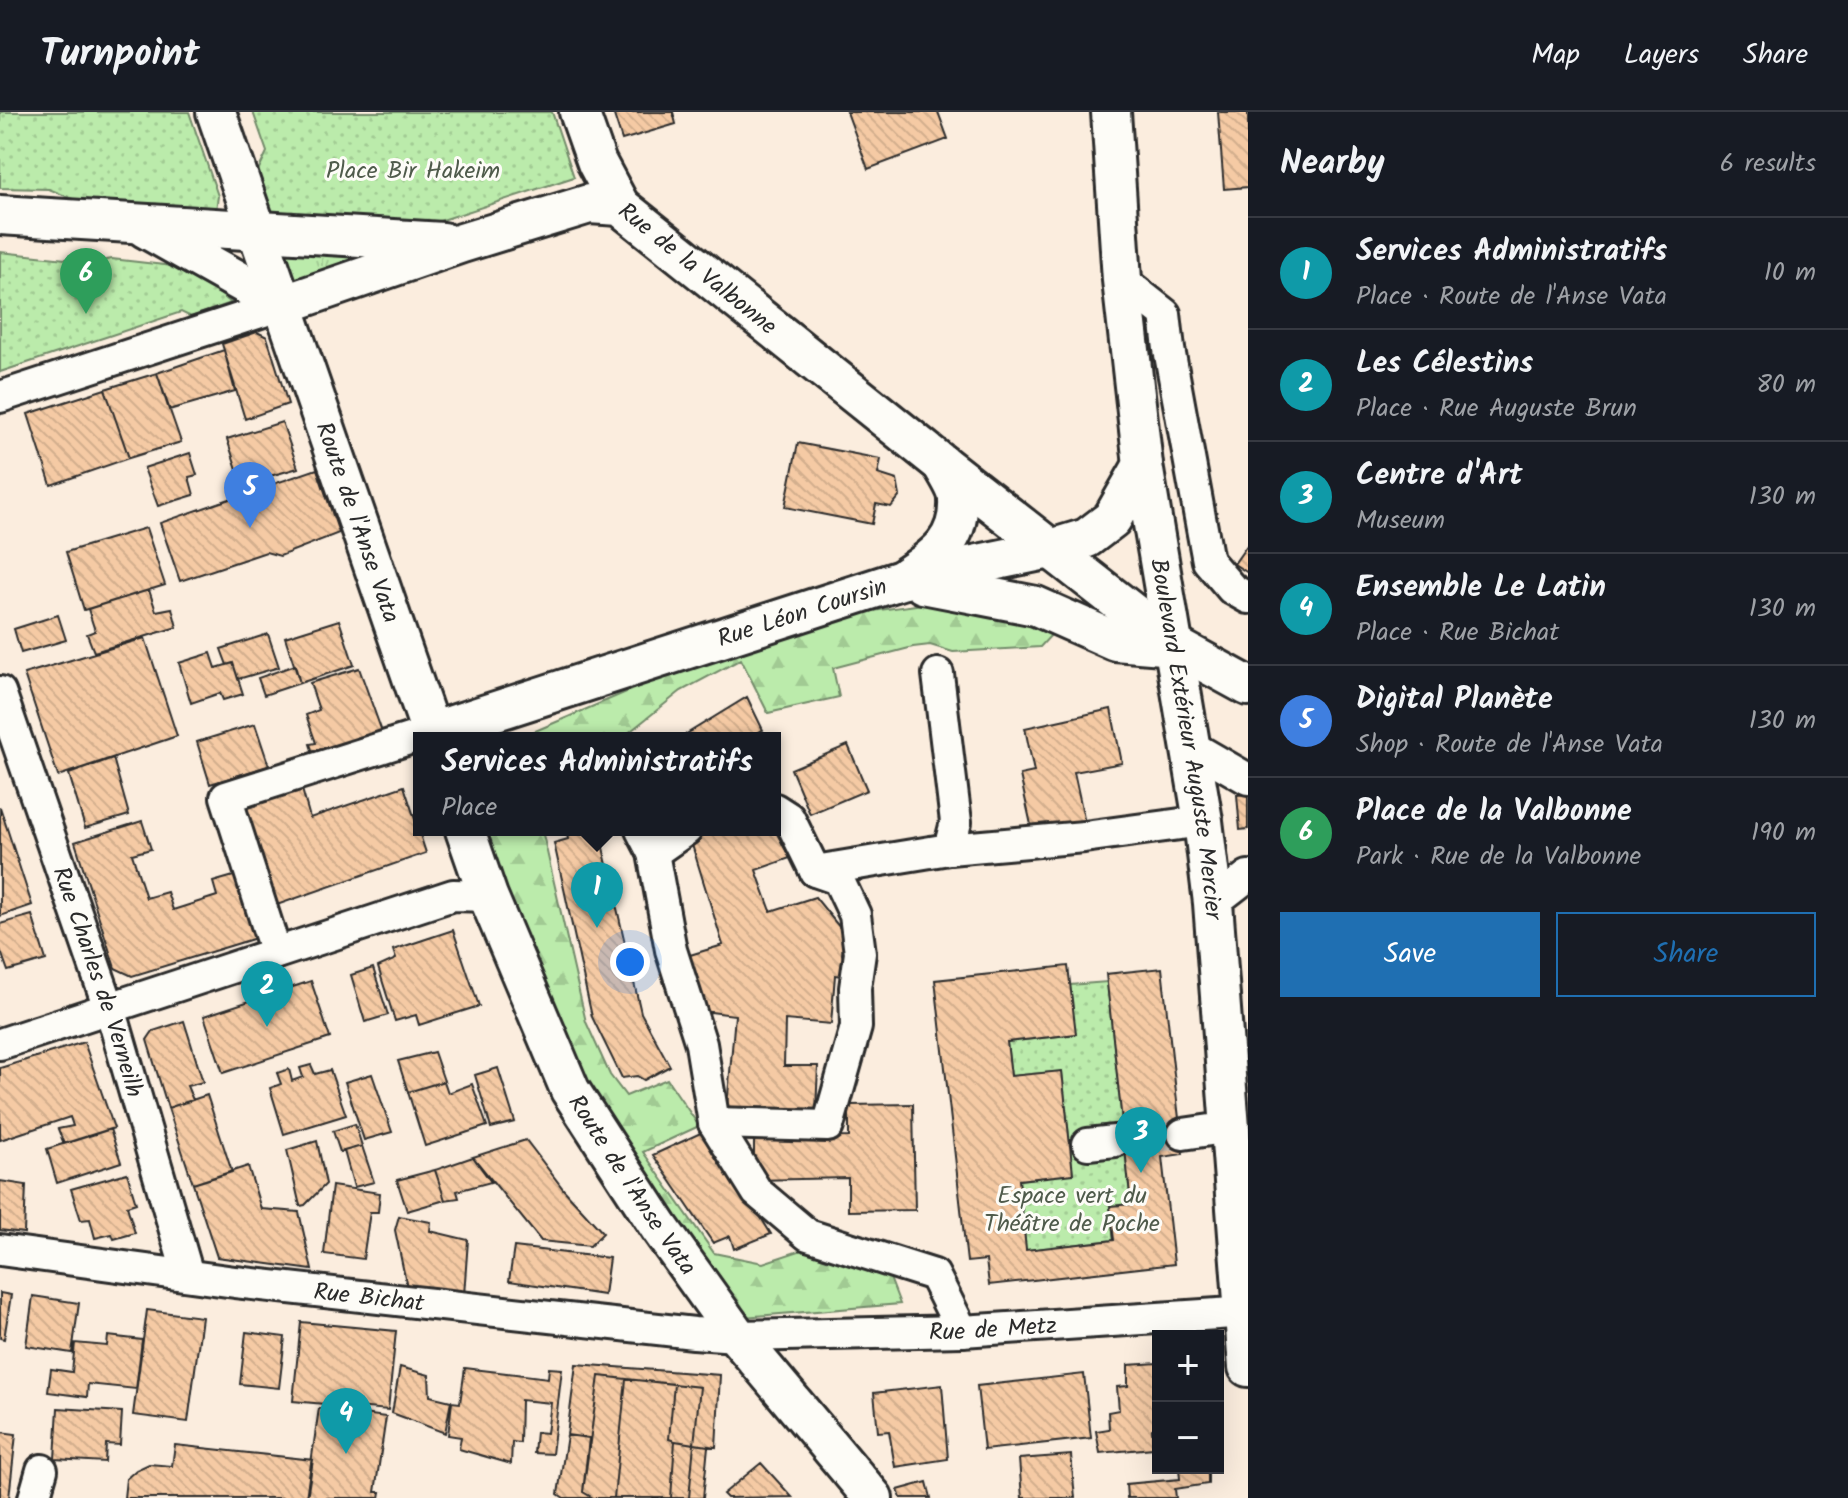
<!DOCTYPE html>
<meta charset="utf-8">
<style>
:root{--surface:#171b24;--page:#20242c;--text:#f1f3f6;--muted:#9ea1a6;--line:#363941;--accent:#1f6fb2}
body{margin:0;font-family:Kalam,sans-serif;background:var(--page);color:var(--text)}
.controls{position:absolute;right:24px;bottom:24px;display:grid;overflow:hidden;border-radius:0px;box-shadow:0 8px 32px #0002}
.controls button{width:72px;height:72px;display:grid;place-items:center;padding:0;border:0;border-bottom:2px solid var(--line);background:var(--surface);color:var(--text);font:40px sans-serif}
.you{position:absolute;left:630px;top:850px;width:28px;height:28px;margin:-20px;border:6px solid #fff;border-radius:50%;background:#1a73e8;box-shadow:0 0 0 12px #1a73e833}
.badge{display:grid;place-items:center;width:52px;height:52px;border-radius:50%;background:var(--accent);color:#fff;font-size:26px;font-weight:700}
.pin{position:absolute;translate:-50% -66px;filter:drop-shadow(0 2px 4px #0008)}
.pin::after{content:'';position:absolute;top:42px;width:28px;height:24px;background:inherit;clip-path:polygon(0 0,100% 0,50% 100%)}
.popup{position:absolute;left:413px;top:620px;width:368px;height:104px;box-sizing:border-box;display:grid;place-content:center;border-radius:0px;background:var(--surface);filter:drop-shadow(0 2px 6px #0005);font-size:26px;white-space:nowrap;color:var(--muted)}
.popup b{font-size:30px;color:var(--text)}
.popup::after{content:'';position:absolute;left:50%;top:100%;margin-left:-16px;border:16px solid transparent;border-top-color:var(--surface)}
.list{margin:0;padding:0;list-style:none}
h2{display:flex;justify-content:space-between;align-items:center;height:104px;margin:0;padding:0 32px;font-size:34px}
h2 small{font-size:26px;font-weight:400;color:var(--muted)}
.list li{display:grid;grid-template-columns:52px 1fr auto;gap:24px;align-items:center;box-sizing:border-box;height:112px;padding:0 32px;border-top:2px solid var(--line)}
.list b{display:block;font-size:30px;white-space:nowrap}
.list p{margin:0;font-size:26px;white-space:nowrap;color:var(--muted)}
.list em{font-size:26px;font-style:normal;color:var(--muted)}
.actions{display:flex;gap:16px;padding:24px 32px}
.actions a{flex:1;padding:18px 0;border:2px solid var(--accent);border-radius:0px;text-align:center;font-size:28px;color:var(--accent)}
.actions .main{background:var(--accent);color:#fff}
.map{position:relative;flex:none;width:1248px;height:1386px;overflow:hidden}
header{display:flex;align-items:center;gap:48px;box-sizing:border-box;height:112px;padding:0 40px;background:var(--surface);border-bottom:2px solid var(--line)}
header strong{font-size:38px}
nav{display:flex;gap:44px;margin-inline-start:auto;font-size:28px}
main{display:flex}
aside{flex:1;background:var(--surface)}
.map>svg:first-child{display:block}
.grass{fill:url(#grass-tufts);stroke:#738b6b;stroke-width:2}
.forest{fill:url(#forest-firs);stroke:#738b6b;stroke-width:2}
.park{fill:url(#park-dots);stroke:#738b6b;stroke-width:2}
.building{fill:url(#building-back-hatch);stroke:#2b2b2b;stroke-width:2}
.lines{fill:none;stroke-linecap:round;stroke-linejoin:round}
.minor-tunnel{stroke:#d1c6ba;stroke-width:30;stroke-dasharray:30 15;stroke-linecap:butt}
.minor-casing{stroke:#2b2b2b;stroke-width:36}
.major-casing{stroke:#2b2b2b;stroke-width:44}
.minor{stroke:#fdfcf7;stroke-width:30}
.major{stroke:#fdfcf7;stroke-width:38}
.labels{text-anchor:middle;stroke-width:6;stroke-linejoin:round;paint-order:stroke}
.park-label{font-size:24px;fill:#4f5b4b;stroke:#fdfcf7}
.street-label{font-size:24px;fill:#2b2b2b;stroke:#fdfcf7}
</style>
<header>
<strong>Turnpoint</strong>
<nav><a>Map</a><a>Layers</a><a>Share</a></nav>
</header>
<main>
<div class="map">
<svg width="1248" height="1386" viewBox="0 0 1248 1386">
<defs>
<pattern id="grass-tufts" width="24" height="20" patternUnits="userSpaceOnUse" patternTransform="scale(2)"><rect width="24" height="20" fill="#bbebab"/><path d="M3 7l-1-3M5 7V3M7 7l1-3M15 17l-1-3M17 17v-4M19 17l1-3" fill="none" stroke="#a1ca93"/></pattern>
<pattern id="forest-firs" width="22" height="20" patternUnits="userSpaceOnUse" patternTransform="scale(2)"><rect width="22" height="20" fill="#bbebab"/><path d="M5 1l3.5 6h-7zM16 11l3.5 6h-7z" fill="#a1ca93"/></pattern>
<pattern id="park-dots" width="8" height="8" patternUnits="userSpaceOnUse" patternTransform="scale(2)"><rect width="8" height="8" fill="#bbebab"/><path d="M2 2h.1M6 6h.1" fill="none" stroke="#a1ca93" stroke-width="1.8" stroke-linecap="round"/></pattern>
<pattern id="building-back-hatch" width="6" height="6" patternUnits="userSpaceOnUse" patternTransform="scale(2)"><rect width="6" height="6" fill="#f5caa4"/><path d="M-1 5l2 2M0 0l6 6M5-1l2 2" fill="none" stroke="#d2ae8d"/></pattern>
</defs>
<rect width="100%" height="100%" fill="#fbedde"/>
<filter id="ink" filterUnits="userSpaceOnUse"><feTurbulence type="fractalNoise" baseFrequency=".0125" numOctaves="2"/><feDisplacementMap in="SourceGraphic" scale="16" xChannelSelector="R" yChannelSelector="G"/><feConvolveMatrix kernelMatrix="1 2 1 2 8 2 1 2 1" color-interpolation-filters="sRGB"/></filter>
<g filter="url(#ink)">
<path class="grass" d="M283 135 371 142 297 175Z"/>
<path class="forest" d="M952 488 1052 522 1040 535 953 540 930 533 913 535 833 556 839 585 768 601 741 547 681 579 622 626H519L729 536 865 500Z
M484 718H542L586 910 610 963 626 984 667 967 699 1014 643 1040 714 1141 763 1151 802 1138 890 1166 900 1192 744 1205 583 972Z"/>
<path class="park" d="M0 0H189L218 84 216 98 87 93 49 77 0 76Z
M253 0H552L574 65 421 115 268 100 256 63 267 40Z
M0 140 94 150 112 147 173 154 208 172 231 191 191 205 181 200 0 260Z
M1107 870 1131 1092 1110 1095 1114 1128 1026 1138 1019 1068 1073 1061 1062 959 1011 964 1007 930 1075 922 1070 873Z"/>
<path class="building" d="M613 0H673L676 12 622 28Z
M847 0H938L948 27 868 57Z
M1218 0H1248V75L1224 77Z
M257 220 267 225 288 292 245 307 222 232Z
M224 238 235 279 169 298 157 261Z
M157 261 181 330 129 346 105 277Z
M105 277 129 346 51 373 28 302Z
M282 310 298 356 242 372 227 327Z
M798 331 881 347 878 362 897 368 900 384 891 395 876 392 872 412 785 395Z
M190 341 197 363 189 365 194 383 158 394 144 356Z
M317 357 339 421 280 444 266 440 180 469 160 411Z
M146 416 165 473 84 498 66 440Z
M1248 432V461L1234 452Z
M149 478 156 499 172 496 177 515 94 540 87 522 95 519 88 497Z
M58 503 66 528 21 541 14 517Z
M339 508 354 553 300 571 285 525Z
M268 522 279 555 238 567 233 551 227 553 221 537Z
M145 526 177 624 58 664 24 562Z
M211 541 216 556 233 551 243 582 223 588 220 581 191 591 179 551Z
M295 553 300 571 264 583 258 566Z
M359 556 386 631 317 653 310 632 316 631 306 603 319 598 310 571Z
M747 585 763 618 751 624 752 626H680Z
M1111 597 1122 651 1074 660 1085 711 1033 722 1020 663 1034 660 1025 616Z
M255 612 269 654 210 672 197 630Z
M848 633 867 678 810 702 791 657Z
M113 646 129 703 85 716 69 662Z
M300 670 310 706 404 674 426 741 271 795 237 690Z
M1248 682V717L1240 718 1237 683Z
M0 695 32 793 0 804Z
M142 709 151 737 132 742 146 786 167 780 173 798 217 784 213 770 237 763 256 826 132 864 115 856 75 730Z
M566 718H599L641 901 670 954 644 968 637 964 622 966 592 905 554 731 568 727Z
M709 718H775L790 746 756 758 771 799 815 785 845 822 842 842 848 865 835 863 831 912 785 908 784 954H818L816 999 727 995 735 903 703 899 690 843 723 833 689 723Z
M32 803 46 848 8 859 0 837V812Z
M453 818 479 894 419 913 416 903 395 909 378 855 396 847 393 838Z
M1068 854 1076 922 1007 930 1011 964 1062 959 1073 1062 1019 1068 1026 1138 1114 1128 1110 1094 1131 1092 1106 862 1162 856 1183 1042 1162 1045 1174 1152 989 1173 986 1148 967 1150 935 868Z
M373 856 388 903 365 910 351 863Z
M311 869 330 926 223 961 204 904Z
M184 909 203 970 187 974 193 988 168 996 147 928 153 919Z
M84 930 114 1016 64 1032 58 1017 73 1014 70 1005 0 1028V956Z
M434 940 444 969 408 980 398 949Z
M311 953 315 962 330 958 346 1003 284 1022 270 976 281 972 277 961 289 957 292 969 303 965 300 956Z
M498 956 515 1010 491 1016 475 963Z
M372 962 392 1020 364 1028 345 970Z
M444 969 448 981 472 972 487 1014 425 1034 408 980Z
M207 983 232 1060 193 1072 168 996Z
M913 992 915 1098 848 1099V1066L754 1068V1027L849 1025V993Z
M355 1012 362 1034 340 1040 333 1019Z
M110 1017 121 1050 57 1071 47 1037Z
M707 1018 771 1122 734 1137 730 1124 713 1131 653 1043Z
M526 1028 564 1078 603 1121 590 1134 541 1129 473 1045Z
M317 1029 326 1072 305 1093 300 1094 287 1038Z
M362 1034 374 1070 354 1075 344 1039Z
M473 1045 491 1070 457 1079 459 1086 445 1088 435 1058Z
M248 1054 261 1097 299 1100 312 1158 217 1145 193 1072Z
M435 1058 445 1088 407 1099 397 1068Z
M127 1061 136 1091 127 1094 135 1121 114 1127 112 1122 95 1126 90 1107 81 1108 71 1077Z
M0 1069 26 1073 24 1121 0 1118Z
M332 1074 380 1081 378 1100H370L363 1147 324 1142Z
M399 1104 431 1110 430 1119 468 1128 464 1183 407 1175 395 1118Z
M514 1135 609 1146 604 1183 509 1169Z
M0 1181 11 1183 4 1227 0 1226Z
M33 1184 79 1191 72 1241 26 1234Z
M147 1198 202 1205 188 1310 133 1303Z
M301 1210 396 1219 388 1298 293 1289Z
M246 1220 285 1225 279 1276 240 1272Z
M108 1224 142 1228 136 1277 88 1272 87 1285 48 1280 51 1257 72 1260 75 1231 107 1234Z
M1158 1251V1316L1152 1317 1153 1336 1100 1341 1096 1319 1109 1317 1108 1300 1119 1298 1117 1275 1128 1274V1253Z
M576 1252 720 1263 716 1335 694 1332 689 1386H593L583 1380 589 1326 567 1323Z
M400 1255 429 1263 430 1284 451 1289 445 1321 392 1301Z
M465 1256 548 1266 549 1256 562 1257 552 1342 534 1341 536 1320 547 1321 551 1291 521 1288 520 1331 512 1330 511 1352 459 1337 461 1325 448 1323 452 1290 460 1291Z
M1084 1262 1091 1326 984 1338 977 1274Z
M599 1264 700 1275 694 1332 675 1329 671 1386H593L583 1380Z
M626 1267 674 1272 669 1327 675 1329 671 1386H614Z
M942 1273 948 1347 895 1355 889 1319 878 1320 874 1281Z
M58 1296 122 1300 120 1333 106 1332 105 1350 55 1347Z
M319 1296 386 1305 375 1380H381L380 1386H306Z
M0 1320 16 1322 9 1386H0Z
M567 1323 589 1326 583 1380 593 1386H564L558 1382Z
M694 1332 708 1334 703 1386H689Z
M175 1333 313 1348 307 1386H124L126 1367 136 1358 149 1352 172 1354Z
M1071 1343 1075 1386H1022L1019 1347Z
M761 1351 792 1385 727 1386 723 1382Z
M1179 1356H1208V1372L1175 1377 1176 1386H1127L1126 1372 1180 1367Z
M927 1370 931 1386H901L898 1378Z"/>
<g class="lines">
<path class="minor-tunnel" d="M1115 1029 1183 1022"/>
<g class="minor-casing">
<g id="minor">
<path d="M1122 168 1165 202 1169 237 1208 449 1232 477 1248 486"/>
<path d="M0 285 282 193"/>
<path d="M938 562 956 710 949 737"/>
<path id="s1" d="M0 580 115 913 188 1163"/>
<path d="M1191 634 1248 667"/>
<path d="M641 718 653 741 671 838 701 932 714 1011 757 1080 808 1123 934 1163 962 1219"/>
<path d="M653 741 686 718"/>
<path d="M815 759 949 737 1084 725 1203 709"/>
<path d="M1213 791 1248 764"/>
<path d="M276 841 226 685 431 620"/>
<path d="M0 932 453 783 488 784"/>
<path d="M714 1011 828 1014 856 915 855 876 860 841 855 803 838 767 815 759 789 706 775 697"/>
<path d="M1183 1022 1231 1015"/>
<path d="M1088 1032 1115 1029"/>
<path id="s2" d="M0 1138 235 1170 694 1221 737 1224 962 1219 1248 1200"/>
<path d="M34 1386 42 1358"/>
</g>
</g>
<g class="major-casing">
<g id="major">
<path id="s3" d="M216 0 433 626"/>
<path d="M579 0 597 51 620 94"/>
<path id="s4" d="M1111 0 1122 168 1143 353 1203 709 1213 791 1248 1255"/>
<path d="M0 103 443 130"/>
<path d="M145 116 282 193"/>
<path id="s5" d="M282 193 462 131 589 92 620 94 942 352 1175 534 1248 574"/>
<path d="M907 464C936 444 960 428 958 388 958 377 947 362 942 352"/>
<path d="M923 472 1036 494 1115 529 1175 534"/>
<path id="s6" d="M431 620 901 468 1051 437 1087 426 1112 407 1143 353"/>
<path id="s7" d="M465 718 488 784 570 978 659 1115 737 1224 873 1386"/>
</g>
</g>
<use href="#minor" class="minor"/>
<use href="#major" class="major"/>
</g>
</g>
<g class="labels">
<g class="park-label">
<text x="413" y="66">Place Bir Hakeim</text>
<text x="1072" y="1091">Espace vert du<tspan x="1072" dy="28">Théâtre de Poche</tspan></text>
</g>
<g class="street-label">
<text dy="8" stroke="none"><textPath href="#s5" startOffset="454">Rue de la Valbonne</textPath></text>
<text dy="8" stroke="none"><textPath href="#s3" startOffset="434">Route de l'Anse Vata</textPath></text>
<text dy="8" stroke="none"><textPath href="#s6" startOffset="390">Rue Léon Coursin</textPath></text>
<text dy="8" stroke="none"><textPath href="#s4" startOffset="632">Boulevard Extérieur Auguste Mercier</textPath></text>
<text dy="8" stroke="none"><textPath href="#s1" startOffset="306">Rue Charles de Verneilh</textPath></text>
<text dy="8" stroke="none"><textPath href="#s7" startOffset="394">Route de l'Anse Vata</textPath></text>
<text dy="8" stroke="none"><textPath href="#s2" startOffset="372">Rue Bichat</textPath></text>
<text dy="8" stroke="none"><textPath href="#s2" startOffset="998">Rue de Metz</textPath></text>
</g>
</g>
</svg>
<div class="controls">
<button>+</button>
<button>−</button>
</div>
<div class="you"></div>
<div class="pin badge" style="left:597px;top:816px;background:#0f9aa8">1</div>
<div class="popup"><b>Services Administratifs</b>Place</div>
<div class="pin badge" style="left:267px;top:915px;background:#0f9aa8">2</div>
<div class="pin badge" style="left:1141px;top:1061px;background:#0f9aa8">3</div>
<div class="pin badge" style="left:346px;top:1342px;background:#0f9aa8">4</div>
<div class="pin badge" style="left:250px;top:416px;background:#3f7fe0">5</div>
<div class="pin badge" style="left:86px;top:202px;background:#2e9e5b">6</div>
</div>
<aside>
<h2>Nearby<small>6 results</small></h2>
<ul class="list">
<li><span class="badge" style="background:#0f9aa8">1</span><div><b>Services Administratifs</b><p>Place · Route de l'Anse Vata</p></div><em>10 m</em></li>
<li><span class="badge" style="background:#0f9aa8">2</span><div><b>Les Célestins</b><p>Place · Rue Auguste Brun</p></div><em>80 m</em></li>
<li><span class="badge" style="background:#0f9aa8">3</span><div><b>Centre d'Art</b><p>Museum</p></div><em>130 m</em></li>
<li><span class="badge" style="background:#0f9aa8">4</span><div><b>Ensemble Le Latin</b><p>Place · Rue Bichat</p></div><em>130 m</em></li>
<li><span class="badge" style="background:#3f7fe0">5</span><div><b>Digital Planète</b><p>Shop · Route de l'Anse Vata</p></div><em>130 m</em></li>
<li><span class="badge" style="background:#2e9e5b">6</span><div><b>Place de la Valbonne</b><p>Park · Rue de la Valbonne</p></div><em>190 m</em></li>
</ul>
<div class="actions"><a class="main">Save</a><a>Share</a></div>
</aside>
</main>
